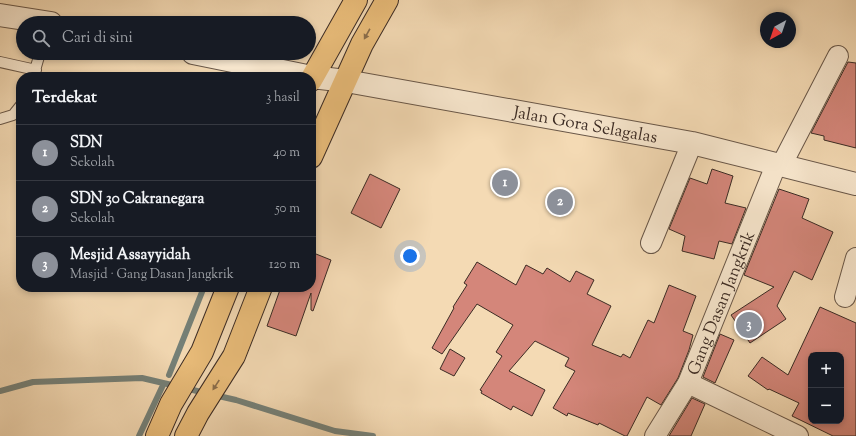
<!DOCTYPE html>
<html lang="id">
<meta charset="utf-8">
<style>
:root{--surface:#171b24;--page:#20242c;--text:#f1f3f6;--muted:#9ea1a6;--line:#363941;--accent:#8c9099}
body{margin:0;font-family:"Sorts Mill Goudy",serif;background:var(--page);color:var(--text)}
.controls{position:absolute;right:12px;bottom:12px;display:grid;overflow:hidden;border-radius:8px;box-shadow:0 2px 6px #0003}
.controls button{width:36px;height:36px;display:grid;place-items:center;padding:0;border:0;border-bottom:1px solid var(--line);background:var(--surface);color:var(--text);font:20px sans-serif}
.compass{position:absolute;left:760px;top:12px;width:36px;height:36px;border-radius:50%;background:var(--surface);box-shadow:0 2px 6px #0003;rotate:220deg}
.you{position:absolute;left:410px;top:256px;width:14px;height:14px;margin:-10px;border:3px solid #fff;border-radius:50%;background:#1a73e8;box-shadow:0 0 0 6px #1a73e833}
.badge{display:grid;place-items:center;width:26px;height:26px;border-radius:50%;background:var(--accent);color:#fff;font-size:13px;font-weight:700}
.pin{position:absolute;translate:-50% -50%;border:2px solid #fff;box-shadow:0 1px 4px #0006}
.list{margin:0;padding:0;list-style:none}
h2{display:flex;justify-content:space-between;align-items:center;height:52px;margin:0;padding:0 16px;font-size:17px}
h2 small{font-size:13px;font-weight:400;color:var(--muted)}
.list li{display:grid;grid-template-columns:26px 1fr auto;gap:12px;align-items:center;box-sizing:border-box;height:56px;padding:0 16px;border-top:1px solid var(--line)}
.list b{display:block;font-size:15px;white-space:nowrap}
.list p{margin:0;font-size:13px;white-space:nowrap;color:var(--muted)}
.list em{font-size:13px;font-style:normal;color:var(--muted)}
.icon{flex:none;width:22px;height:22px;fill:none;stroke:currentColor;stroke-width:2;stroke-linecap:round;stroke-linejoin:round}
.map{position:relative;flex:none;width:856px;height:436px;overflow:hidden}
.search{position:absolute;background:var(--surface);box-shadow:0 2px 6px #0003;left:16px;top:16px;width:300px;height:44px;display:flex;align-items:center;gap:10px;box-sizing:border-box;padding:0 14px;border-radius:22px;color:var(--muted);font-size:15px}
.panel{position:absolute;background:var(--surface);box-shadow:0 2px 6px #0003;left:16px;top:72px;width:300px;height:220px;border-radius:16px}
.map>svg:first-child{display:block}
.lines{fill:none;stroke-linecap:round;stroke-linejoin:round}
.stream{stroke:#758179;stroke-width:6}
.building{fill:#d4867a;stroke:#3b2b24;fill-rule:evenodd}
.service-casing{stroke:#695748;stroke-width:12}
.minor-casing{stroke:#695748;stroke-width:22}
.tertiary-casing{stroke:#695748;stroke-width:24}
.trunk-casing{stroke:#3b2b24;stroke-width:24}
.service{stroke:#f8e7ce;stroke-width:10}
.minor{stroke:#f8e7ce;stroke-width:20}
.tertiary{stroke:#f8e7ce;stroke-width:22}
.trunk{stroke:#eabd7a;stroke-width:22}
.oneway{fill:#8a6d4b}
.labels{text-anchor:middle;stroke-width:3;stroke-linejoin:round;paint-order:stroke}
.street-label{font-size:17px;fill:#3b2b24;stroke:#f8e7ce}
</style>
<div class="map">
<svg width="856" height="436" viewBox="0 0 856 436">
<rect width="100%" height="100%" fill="#f4dab4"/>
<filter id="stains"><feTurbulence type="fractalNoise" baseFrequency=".005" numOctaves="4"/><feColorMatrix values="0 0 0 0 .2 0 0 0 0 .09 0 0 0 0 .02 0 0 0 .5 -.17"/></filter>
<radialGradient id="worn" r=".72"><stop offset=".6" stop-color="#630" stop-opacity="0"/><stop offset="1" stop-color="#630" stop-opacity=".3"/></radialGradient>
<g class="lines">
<path class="stream" d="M169 375 204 287
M185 388 205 393
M0 391 33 382 142 378 176 386
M214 395 236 400 335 431 373 436
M139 436 164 383"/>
</g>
<path class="building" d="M848 62 856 63V148L824 140V136L811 133Z
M712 169 733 176 725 203 746 208 732 244 719 241 714 259 682 251 685 236 669 229 690 178 707 184Z
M370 174 400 189 381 228 351 213Z
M779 189 809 199 802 218 833 232 812 280 794 271 777 306 786 319 750 343 731 315 774 287 744 275Z
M311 252 331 260 313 311 311 310V293L296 336 267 326 281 287H311Z
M477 262 516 285 526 265 543 274 547 268 570 282 576 271 594 280 587 294 611 306 592 345 621 357 623 354 630 358 648 320 654 323 669 285 696 296 683 331 693 335 689 350 678 378 661 405 647 397 627 436H625L599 423 598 425 568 413 567 416 553 408 575 371 565 366 569 358 535 341 509 371 545 390 532 416 513 406 511 410 481 393 482 391 480 390 502 356 496 352 513 325 477 304 442 354 432 348 454 308 453 307 467 285 464 283Z
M820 307 856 323V436H833L792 416 799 403 769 389 768 390 748 376 762 357 788 375ZM811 353 814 355H841V421H811Z
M720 334 734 340 715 383 703 377Z
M450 349 465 358 454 376 440 369Z
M692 398 705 404 691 436H669Z"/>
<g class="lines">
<g class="service-casing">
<path id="service" d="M0 62 36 70
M33 77 40 53
M0 119 13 115 21 105"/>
</g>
<g class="minor-casing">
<g id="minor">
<path d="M781 166 838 56"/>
<path d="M651 243 692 143"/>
<path d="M845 297 856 258"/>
<path d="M688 383 798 436"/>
<path id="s1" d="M655 436 688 383 776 165"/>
</g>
</g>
<g class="tertiary-casing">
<g id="tertiary">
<path d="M0 15 51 23"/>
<path id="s2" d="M193 53 312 77 346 81 692 143 856 184"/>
</g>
</g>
<g class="trunk-casing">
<path id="trunk" d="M311 80 356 0
M311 157 362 44 387 0
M157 436 171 404 202 352 228 287
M186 436 198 413 234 356 261 287"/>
</g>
<use href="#service" class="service"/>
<use href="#minor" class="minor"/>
<use href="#tertiary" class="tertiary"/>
<use href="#trunk" class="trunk"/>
</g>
<defs><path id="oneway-solid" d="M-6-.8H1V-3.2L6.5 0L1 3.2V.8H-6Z"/></defs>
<g class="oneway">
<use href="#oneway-solid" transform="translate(367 34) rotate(119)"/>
<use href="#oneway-solid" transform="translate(216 385) rotate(123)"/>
</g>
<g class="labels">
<g class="street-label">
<text dy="6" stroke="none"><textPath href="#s2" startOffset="399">Jalan Gora Selagalas</textPath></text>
<text dy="6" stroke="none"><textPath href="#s1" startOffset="149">Gang Dasan Jangkrik</textPath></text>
</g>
</g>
<rect width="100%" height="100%" filter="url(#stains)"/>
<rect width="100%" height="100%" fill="url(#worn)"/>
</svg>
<div class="controls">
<button>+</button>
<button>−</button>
</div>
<svg class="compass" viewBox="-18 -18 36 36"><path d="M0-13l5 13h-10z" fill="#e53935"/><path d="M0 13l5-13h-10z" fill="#9ea1a6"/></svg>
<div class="you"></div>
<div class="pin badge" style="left:505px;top:183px">1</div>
<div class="pin badge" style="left:560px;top:202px">2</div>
<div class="pin badge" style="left:749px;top:325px">3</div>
<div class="search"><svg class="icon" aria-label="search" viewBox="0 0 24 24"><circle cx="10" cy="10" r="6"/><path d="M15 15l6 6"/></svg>Cari di sini</div>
<section class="panel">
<h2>Terdekat<small>3 hasil</small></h2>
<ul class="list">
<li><span class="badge">1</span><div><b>SDN</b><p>Sekolah</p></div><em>40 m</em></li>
<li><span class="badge">2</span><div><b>SDN 30 Cakranegara</b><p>Sekolah</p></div><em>50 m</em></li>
<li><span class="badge">3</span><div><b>Mesjid Assayyidah</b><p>Masjid · Gang Dasan Jangkrik</p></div><em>120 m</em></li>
</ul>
</section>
</div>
